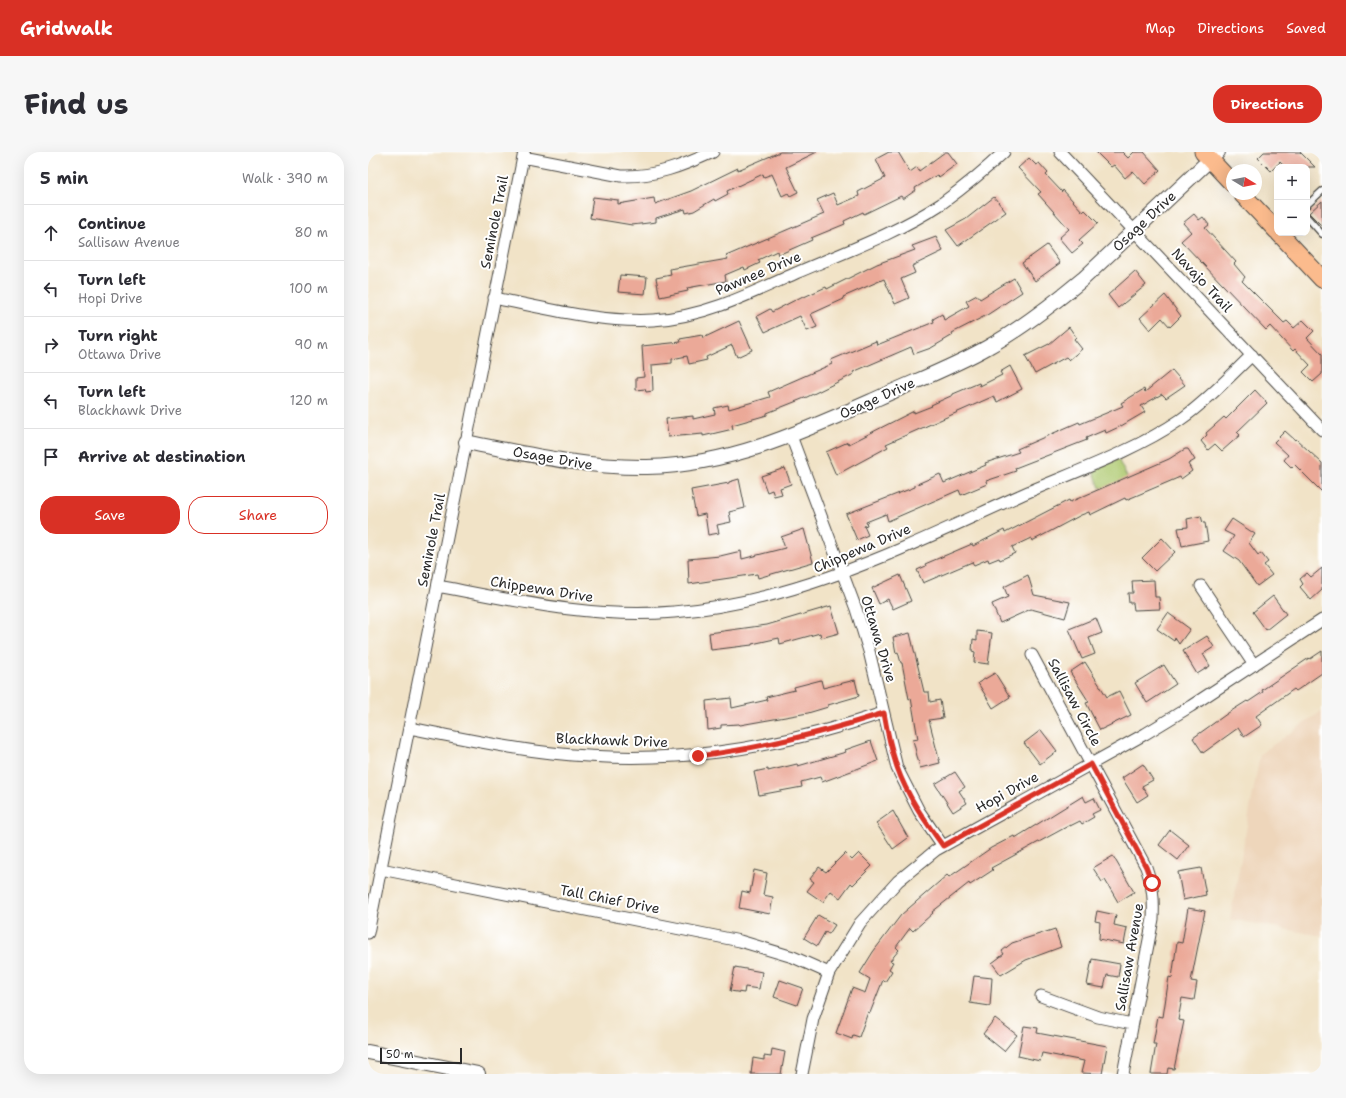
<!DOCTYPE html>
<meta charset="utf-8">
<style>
:root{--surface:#fff;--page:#f7f7f7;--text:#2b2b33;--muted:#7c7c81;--line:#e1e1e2;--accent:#d93025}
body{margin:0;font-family:"Shantell Sans",sans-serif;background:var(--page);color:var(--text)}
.controls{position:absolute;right:12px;top:12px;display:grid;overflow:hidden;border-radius:8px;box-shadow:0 4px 16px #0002}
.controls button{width:36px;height:36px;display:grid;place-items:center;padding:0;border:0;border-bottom:1px solid var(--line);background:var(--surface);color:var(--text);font:20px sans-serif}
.compass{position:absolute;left:858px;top:12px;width:36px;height:36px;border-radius:50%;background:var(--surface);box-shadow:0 4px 16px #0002;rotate:100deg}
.scale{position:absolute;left:12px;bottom:10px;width:82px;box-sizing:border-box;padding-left:4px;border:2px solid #2b2b2b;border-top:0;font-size:11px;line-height:14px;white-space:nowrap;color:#2b2b2b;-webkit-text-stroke:3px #fff;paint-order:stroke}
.stop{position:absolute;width:12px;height:12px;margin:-9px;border:3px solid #d93025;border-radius:50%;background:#fff}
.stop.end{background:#d93025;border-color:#fff;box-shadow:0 1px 4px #0008}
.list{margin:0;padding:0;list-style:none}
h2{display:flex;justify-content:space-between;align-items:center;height:52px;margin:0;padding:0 16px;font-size:17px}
h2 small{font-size:13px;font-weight:400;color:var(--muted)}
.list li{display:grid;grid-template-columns:26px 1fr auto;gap:12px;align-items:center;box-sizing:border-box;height:56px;padding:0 16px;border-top:1px solid var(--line)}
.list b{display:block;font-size:15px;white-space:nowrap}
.list p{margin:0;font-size:13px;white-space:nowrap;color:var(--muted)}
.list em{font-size:13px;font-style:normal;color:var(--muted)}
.actions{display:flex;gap:8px;padding:12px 16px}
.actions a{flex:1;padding:9px 0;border:1px solid var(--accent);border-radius:16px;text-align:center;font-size:14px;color:var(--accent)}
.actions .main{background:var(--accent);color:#fff}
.icon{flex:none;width:22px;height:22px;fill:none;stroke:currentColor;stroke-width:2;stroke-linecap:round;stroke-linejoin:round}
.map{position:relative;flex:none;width:954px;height:922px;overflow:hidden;border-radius:16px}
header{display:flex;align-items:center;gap:24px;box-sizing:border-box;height:56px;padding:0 20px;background:var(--accent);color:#fff}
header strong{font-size:19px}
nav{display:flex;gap:22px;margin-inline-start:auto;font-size:14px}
.intro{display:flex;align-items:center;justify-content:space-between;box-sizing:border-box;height:96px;padding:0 24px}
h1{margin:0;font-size:28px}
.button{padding:10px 18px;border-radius:16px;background:var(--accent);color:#fff;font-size:14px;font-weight:700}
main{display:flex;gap:24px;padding:0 24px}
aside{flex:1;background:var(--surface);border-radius:16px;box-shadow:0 4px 16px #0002}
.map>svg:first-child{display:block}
.built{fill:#eed6bb}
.green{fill:#aec970;stroke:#6c7a4e}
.building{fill:#eba998}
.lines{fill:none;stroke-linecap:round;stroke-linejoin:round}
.service-casing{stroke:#494742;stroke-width:8}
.minor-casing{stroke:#494742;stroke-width:13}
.tertiary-casing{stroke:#494742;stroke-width:16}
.primary-casing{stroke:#494742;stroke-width:19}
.service{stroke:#fff;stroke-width:5.5}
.minor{stroke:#fff;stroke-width:11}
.tertiary{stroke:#fff;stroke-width:14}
.primary{stroke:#fbbb8d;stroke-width:17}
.route{stroke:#d93025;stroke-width:5}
.labels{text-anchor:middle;stroke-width:4;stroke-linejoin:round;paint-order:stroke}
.street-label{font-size:14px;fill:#2b2b2b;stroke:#fff}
</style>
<header>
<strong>Gridwalk</strong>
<nav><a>Map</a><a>Directions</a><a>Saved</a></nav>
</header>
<div class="intro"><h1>Find us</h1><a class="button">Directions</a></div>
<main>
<aside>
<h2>5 min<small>Walk · 390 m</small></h2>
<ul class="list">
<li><svg class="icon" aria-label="ahead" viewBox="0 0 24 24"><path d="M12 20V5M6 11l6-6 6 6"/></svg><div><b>Continue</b><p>Sallisaw Avenue</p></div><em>80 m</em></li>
<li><svg class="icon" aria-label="left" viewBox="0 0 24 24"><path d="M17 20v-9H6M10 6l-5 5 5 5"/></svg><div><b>Turn left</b><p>Hopi Drive</p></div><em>100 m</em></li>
<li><svg class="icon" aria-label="right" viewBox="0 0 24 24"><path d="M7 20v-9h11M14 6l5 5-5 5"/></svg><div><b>Turn right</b><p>Ottawa Drive</p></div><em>90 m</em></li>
<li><svg class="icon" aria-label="left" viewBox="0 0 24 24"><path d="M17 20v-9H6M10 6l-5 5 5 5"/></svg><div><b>Turn left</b><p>Blackhawk Drive</p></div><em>120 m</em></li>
<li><svg class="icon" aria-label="arrive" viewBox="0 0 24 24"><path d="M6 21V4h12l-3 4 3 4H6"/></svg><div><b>Arrive at destination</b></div></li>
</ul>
<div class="actions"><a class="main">Save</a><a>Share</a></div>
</aside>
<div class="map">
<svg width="954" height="922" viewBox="0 0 954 922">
<rect width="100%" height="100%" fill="#fff"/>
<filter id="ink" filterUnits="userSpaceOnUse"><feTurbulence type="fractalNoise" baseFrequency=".025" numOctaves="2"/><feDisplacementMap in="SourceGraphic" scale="8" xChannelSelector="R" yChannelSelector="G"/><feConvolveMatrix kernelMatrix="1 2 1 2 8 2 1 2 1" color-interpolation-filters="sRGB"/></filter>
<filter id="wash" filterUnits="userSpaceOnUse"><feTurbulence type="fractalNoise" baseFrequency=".012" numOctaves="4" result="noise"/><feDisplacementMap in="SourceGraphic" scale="16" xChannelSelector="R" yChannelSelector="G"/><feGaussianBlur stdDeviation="0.9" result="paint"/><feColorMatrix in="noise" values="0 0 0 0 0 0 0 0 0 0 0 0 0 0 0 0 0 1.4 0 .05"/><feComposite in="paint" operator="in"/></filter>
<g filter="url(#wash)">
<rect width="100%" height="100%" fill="#f1e3c7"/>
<path class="built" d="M954 559V784L862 767 892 602Z"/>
<path class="green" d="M750 307 759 325 740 349 734 335 732 336 725 318Z"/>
<g id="blocks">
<path class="building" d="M412 0H449L418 15 430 40 422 44 420 41 414 44 404 22 396 25 395 22 359 39 360 42 347 49 346 47 326 59 318 61 317 57 288 66V70L264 73 222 66 225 45 250 48V52L286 46 287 52 323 39 370 16V18Z
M521 0H530L542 20 549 15 551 19 577 0H580L589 12 571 25 569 23 547 36 548 38 535 47 533 44 496 62 495 60 476 69 477 72 443 86 444 88 410 103 409 99 390 108 392 111 377 118 376 115 357 123 358 129 319 136 320 139 292 145 288 126 303 123 302 117 360 107 358 104 456 62 449 48 465 41 470 53 491 44 490 40 517 26 508 7Z
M728 0H754L760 6 766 0H776L792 18 777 32 765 19 757 26 746 13 743 15Z
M896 0H932L947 15H917L912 10 903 19 890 6Z
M661 6 668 13 671 11 680 21 678 23 694 40 695 38 715 60 717 58 730 71 711 88 715 92 704 101 691 86 701 77 670 42 673 40 650 16Z
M626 45 638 60 590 94 578 78 598 67Z
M954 49V74L941 61Z
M826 62 831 68 835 65 841 73 837 76 868 110 866 112 877 125 874 129 916 171 919 169 926 176 935 168 946 179 939 186 954 202V222L945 230 935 220 942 213 927 197 925 199 902 174 898 178 813 89 823 80 815 71Z
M568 85 575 99 544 114 547 121 533 127 541 146 527 152 516 127 475 145 476 147 443 162 449 175 439 179 432 164 397 180 389 164 402 157 404 160 435 144 436 145 458 135 459 137 509 112 547 98 544 94Z
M679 93 692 111 667 129 654 111Z
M767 119 778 133 750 156 740 143Z
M252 123 279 125 277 142 250 140Z
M646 126 654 140 619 163 584 181 585 183 563 196 546 202 543 195 485 220 486 222 439 245 399 261V263L364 273 365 277 335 284V282L300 285 298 267 325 264V267L347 262 346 256 360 253 361 257 402 245 400 240 464 212 463 208 508 189 509 193 566 170 565 167 574 162 576 168 601 154 598 149 609 143 612 147Z
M797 143 813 164 802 175 794 166 782 178 772 166Z
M371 169 384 198 369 205 364 193 338 205 339 208 321 212 319 204 304 207V211L284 213 285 239 278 240 277 237 268 238V226L276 225 274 194 313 190 312 187 334 183 335 186Z
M701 175 708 185 706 187 714 197 701 208 698 205 667 222 657 204 681 192Z
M642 214 654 237 629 250 626 244 518 292 520 295 468 323 458 300 480 290 481 292 546 259V261L564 254 563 253 585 243V242L611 231 612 234 634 223 632 220Z
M804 218 817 233 798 246 794 242 773 254 777 260 753 274 738 281 737 278 718 286 719 288 647 316 648 319 618 329 619 332 593 343 591 338 520 369 518 362 498 370 499 373 496 374 500 383 489 388 478 362 547 335V333L572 322 576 331 618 313 617 311 651 300 649 297 711 270 712 272 755 254 753 251 776 237 777 240Z
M887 238 899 251 869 280 872 283 854 299 847 292 840 298 833 289 839 283 838 281 856 265 858 267Z
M917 279 927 288 928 287 954 311V340L927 313 924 316 916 308 920 303 906 290Z
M817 297H820L827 308 820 312 824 319 813 327 812 325 758 348 757 346 722 363 721 360 713 363 664 389 663 386 644 395 647 401 632 408 631 406 621 410 620 407 606 413 604 410 555 431 549 418 558 414 557 412 604 392 605 394 636 378 637 381 701 348 702 350 764 323 801 307Z
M417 316 423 332 412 336 414 342 406 344 404 338 399 340 393 324Z
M371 327 377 356 361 360 363 370 349 373 351 381 340 383 337 362 328 364 323 338 361 331V330Z
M833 364 835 371H837L840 389 814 394 810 376 820 375 819 367Z
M864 367 887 382 881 391 890 403 893 401 900 410 896 413 904 423 889 434 871 409 856 399 866 384 856 379Z
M436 377 445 410 390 426 389 422 321 432 320 407 352 404 373 399 374 407 417 396 413 385Z
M794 386 807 400 787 419 774 406Z
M954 416V438L943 448 932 435 935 432 932 427 939 421 943 425Z
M532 423 543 449 525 457 520 447 511 452 504 436Z
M660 423 666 443 702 450 697 466 663 457 632 471 624 452 640 445 636 435Z
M786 428 787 445H791L792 457 766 458 765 451H761L760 441H765L764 429Z
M905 444 918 462 898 478 885 460Z
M463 454 471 481 453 486 452 481 412 492 411 486 384 492V493L343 498 341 481 399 473Z
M800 461 822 477 811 492 807 486 806 489 789 477Z
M728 466 734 481 721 486 727 502 714 507 701 477Z
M609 479 624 481 620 512 606 510 607 500 604 499 605 487 609 488Z
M542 481 556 540H561L562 550 572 548 575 566 561 568 572 611 552 616 545 588 550 587 543 546 541 547 534 511H533L530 500 528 501 525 485Z
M839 484 846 495 835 502 842 514 829 522 815 499Z
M954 499V521L928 539 926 537 888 564 894 573 876 585 870 576 835 601 825 586 860 561 879 549 880 550 895 540 894 538 941 506 942 507Z
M717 510 739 545 751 539 763 563 732 578 718 551 721 550 702 520Z
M796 513 808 532 779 551 767 531Z
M627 521 642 545 625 556 610 531Z
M453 528 455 536 487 528 491 544 460 553V555L440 561 372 573 371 572 353 573V576L340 578 338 549 363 546 364 556 399 548 398 545 427 538 426 535Z
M673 578 689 599 672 612 656 591Z
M503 589 510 609 454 630 452 625 433 630 434 635 391 643 386 620 400 617V619L429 612 430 614 478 600 477 598Z
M775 612 785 628 774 634 780 643 769 650 754 626Z
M587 620 597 635 591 639 599 651 585 660 567 632Z
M715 644 718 650 726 646 732 658 724 662 726 665 714 672 712 669 702 674V673L623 716 625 718 602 733 601 731 564 760 565 761 545 779 542 776 528 795 531 798 522 809 525 810 521 817 524 819 517 830 515 828 502 861 500 860 491 885 485 883 484 887 468 881 484 836 497 841 502 827 492 821 505 800 533 763 579 723 581 725 623 696 646 684 647 686Z
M525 659 540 686 525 697 508 671Z
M802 678 821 693 810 708 791 693Z
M477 701 484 708 491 701 504 714 485 733 483 731 472 746 463 739 455 750 439 739 446 730 442 727 451 715 458 720Z
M745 704 766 740 750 750 737 728 734 730 725 716Z
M833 716 838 743 815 748 810 720Z
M386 718 399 721 395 743 405 745 402 762 371 756 374 739 382 741Z
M820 756 837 759 823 829 829 830 826 848 814 846 810 868 816 869 806 917 800 916 799 922H783L788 892H785L790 864 795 865 801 825 804 826 809 790 814 791Z
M729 759 748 763 746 773 759 776 756 792 731 787 732 770 727 769Z
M450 763 467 773 461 782 457 780 449 794 436 786Z
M687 777 693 795 658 808 633 823 624 811 636 802 634 799 644 791Z
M724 807 752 812 750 825 739 823 736 836 719 833Z
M367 815 394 820 391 837 377 835 376 841 362 839Z
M606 824 624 826 622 854 602 851Z
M412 828 435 836 429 853 406 845Z
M627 866 649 883 636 899 615 882Z
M656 874 670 876 669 881 739 894 734 922 713 921 716 909 674 901 672 909 650 904Z
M404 897 417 900 413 922H383L385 906 396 908V904L403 905Z"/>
</g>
</g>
<g filter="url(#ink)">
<use href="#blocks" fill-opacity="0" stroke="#494742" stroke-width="1"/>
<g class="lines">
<g class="service-casing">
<path id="service" d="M939 53 954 39
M939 65 954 82"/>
</g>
<g class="minor-casing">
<path id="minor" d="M692 0 954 278
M155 5 253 24C287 25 314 14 345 0
M126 146C178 156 232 171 285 168 336 165 382 142 428 121 477 100 529 81 573 52 595 36 616 19 636 0
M423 284 488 457 501 499 529 616 551 659 575 694
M70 434C148 449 226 467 306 460 433 450 545 391 660 340 709 319 768 298 812 268 838 250 861 225 884 203
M833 434 886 513
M664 503 778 715C785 733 786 748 785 767L755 922
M41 576C89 585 136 596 184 601 302 614 404 598 515 561
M13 717 372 789 425 805 461 821
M0 781 156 0
M673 844 730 865 764 872
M434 922 445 867 461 821 492 771 530 729 568 698 777 582 823 554 954 468"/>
</g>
<g class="tertiary-casing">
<path id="tertiary" d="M98 290C158 302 218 316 279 315 362 313 434 280 508 247 545 230 585 215 620 195 654 176 685 152 715 127L850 0
M0 900 110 922"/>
</g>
<g class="primary-casing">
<path id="primary" d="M835 0 864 31
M874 42 909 79
M911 81 954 127"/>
</g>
<use href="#service" class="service"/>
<use href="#minor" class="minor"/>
<use href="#tertiary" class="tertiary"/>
<use href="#primary" class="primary"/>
</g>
</g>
<g class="lines" filter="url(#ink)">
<path class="route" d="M330 604C394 596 454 581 516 561 519 579 523 597 529 615 539 644 557 669 575 694L723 612 778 715 784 731"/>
</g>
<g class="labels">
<g class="street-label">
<text transform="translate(776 69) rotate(-43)" y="5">Osage Drive</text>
<text transform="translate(126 70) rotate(-79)" y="5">Seminole Trail</text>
<text transform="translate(390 121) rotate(-23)" y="5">Pawnee Drive</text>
<text transform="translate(834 128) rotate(47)" y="5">Navajo Trail</text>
<text transform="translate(509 246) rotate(-24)" y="5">Osage Drive</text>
<text transform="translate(185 306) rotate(10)" y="5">Osage Drive</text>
<text transform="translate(63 388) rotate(-79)" y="5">Seminole Trail</text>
<text transform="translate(494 396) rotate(-23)" y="5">Chippewa Drive</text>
<text transform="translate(174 437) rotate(9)" y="5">Chippewa Drive</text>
<text transform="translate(511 487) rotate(73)" y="5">Ottawa Drive</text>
<text transform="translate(707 550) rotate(62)" y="5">Sallisaw Circle</text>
<text transform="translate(244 588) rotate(2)" y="5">Blackhawk Drive</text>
<text transform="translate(639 640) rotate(-29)" y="5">Hopi Drive</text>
<text transform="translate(242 747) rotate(11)" y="5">Tall Chief Drive</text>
<text transform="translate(761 805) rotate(-80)" y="5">Sallisaw Avenue</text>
</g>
</g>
</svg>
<div class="controls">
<button>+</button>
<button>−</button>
</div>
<svg class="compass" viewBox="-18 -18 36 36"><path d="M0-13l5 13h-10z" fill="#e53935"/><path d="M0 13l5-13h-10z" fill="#7c7c81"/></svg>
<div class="scale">50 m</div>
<div class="stop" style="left:784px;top:731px"></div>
<div class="stop end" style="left:330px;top:604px"></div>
</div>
</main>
